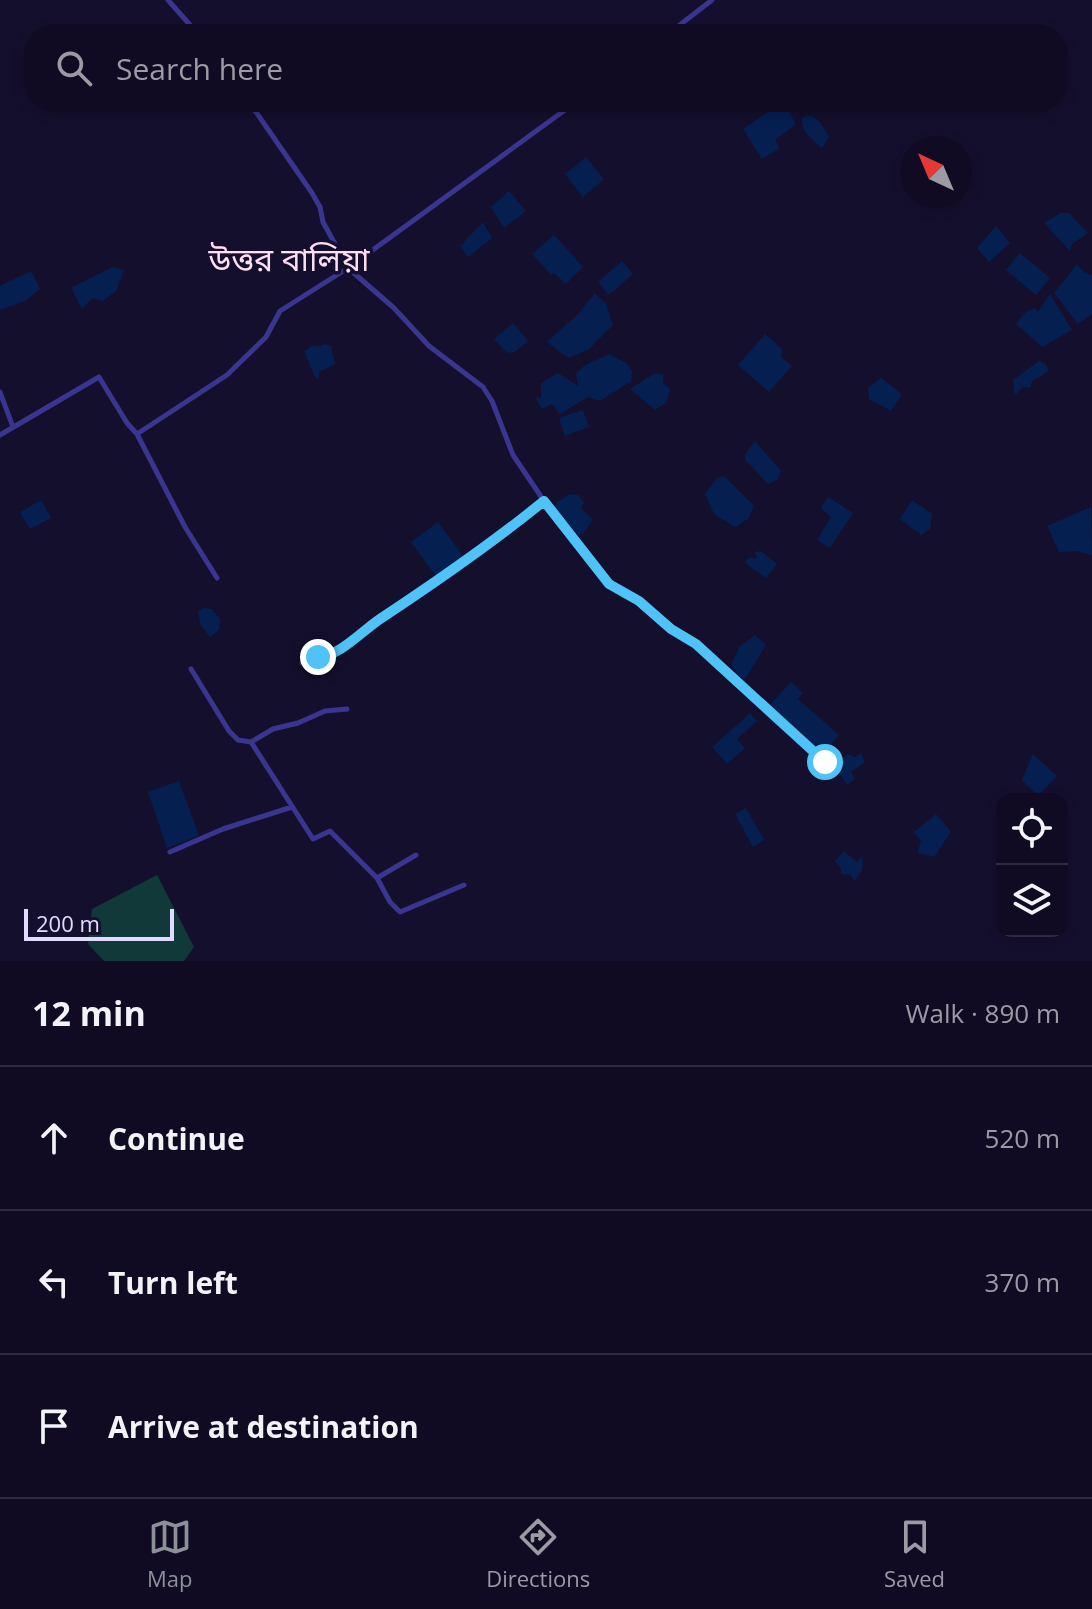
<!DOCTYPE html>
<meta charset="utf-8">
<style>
:root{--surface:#100b22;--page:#1e192f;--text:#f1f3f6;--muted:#9c9ba5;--line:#302b40;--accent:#8c9099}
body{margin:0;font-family:"Open Sans","Noto Sans Bengali",sans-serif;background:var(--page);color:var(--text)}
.controls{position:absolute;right:24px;bottom:24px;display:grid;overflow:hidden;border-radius:16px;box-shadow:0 4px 12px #0003}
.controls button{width:72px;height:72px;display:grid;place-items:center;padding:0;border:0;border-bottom:2px solid var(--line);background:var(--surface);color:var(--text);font:40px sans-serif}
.compass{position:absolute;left:900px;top:136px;width:72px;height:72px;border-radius:50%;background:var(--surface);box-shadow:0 4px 12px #0003;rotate:316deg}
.scale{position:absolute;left:24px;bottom:20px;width:150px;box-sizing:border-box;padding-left:8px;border:4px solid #e1dcff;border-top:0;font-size:22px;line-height:28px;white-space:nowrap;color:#e1dcff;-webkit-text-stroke:6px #150f2e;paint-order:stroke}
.stop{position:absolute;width:24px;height:24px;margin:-18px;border:6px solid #4fc3f7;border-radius:50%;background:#fff}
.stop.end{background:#4fc3f7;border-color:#fff;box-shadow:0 2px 8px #0008}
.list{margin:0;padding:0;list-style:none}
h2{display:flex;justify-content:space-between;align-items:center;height:104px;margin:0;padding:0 32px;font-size:34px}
h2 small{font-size:26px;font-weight:400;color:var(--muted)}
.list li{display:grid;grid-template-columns:52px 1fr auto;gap:24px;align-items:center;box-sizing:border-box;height:144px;padding:0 32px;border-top:2px solid var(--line)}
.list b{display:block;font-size:30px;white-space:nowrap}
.list em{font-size:26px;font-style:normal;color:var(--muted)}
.icon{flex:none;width:44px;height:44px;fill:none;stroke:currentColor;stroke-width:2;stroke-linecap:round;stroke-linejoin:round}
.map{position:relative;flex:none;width:1092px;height:961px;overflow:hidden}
.search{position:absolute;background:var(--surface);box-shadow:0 4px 12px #0003;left:24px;right:24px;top:24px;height:88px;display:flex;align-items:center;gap:20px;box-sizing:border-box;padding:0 28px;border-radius:32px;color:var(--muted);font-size:30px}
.sheet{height:536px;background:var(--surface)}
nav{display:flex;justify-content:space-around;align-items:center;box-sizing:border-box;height:112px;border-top:2px solid var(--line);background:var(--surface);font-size:22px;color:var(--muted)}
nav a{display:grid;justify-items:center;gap:4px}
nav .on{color:var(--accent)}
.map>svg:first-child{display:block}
.green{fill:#113939}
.water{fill:#051f51}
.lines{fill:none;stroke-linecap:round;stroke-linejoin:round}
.minor{stroke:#3b3592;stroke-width:5}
.route{stroke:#4fc3f7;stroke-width:10}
.labels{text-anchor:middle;stroke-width:7;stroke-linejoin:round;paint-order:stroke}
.quarter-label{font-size:32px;fill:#ffdef2;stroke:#150f2e}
</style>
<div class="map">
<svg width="1092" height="961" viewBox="0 0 1092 961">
<rect width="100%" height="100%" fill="#150f2e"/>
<path class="green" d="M157 875 194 947 184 961H104L88 944 92 909Z"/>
<path class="water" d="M783 102 796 124 775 140 780 148 762 159 743 129Z
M811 116 819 121 829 137 822 148C812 140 801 132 802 118Z
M586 157 604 179 583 197 565 174Z
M509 191 526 211 504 228 491 207Z
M1061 213H1069L1088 233 1072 244 1070 251 1044 223Z
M483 222 492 238 468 257 460 246Z
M996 226 1010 243 989 262 977 248Z
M554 235 583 267 566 284 554 273 551 275 532 254Z
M1020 253 1050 278 1036 295 1006 270Z
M622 261 633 274 609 295 598 282Z
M1077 264 1084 272 1092 275V314L1078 324 1054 293Z
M113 267 124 270 116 291 103 301 92 298 82 309 71 288Z
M31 271 40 289 25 301 0 310V286Z
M595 293 606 304 613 325 588 350 568 358 547 342 577 315Z
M1050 294 1072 330 1042 347 1016 324 1026 312 1035 308 1038 312Z
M513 323 528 341 515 352 508 353 494 339Z
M765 334 782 349 781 357 792 366 769 392 738 365Z
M325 344 331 346 335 364 319 372V378L316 379 304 351 314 345 316 347Z
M609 354 626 363 632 371 631 381 600 401 588 397 560 414 552 404 542 409 535 397 541 398V383L558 373 578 386 576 374 584 366Z
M1039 361 1045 363 1049 371 1032 381 1030 388 1024 387 1015 395 1013 380Z
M655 373 664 375 663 383 670 389 666 403 655 410 630 389Z
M881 378 902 394 891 411 869 399 868 388Z
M583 410 589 427 565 436 559 418Z
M755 441 781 471 778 479 768 484 745 460V454Z
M724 476 754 506 748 519 735 527 714 514 705 494 717 478Z
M570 494 578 495 584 503 581 508 593 520 583 534 578 535 555 507 557 502Z
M828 497 853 513 830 548 817 540 831 517 821 508Z
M41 500 51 518 30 529 20 512Z
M912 500 932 514 930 529 921 535 900 519Z
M1091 507 1092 555 1076 551 1059 552 1047 526Z
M438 522 463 556 436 576 411 542Z
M761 551 777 564 766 578 745 563 748 558H757L755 552Z
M205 608 212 609 220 619 219 630 210 637 200 624 198 611Z
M755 635 766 645 745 679 739 676 731 664 740 646Z
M791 682 803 693 798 699 839 735 823 753 770 705Z
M750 713 757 721 737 739 745 748 727 764 712 747Z
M861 753 865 762 851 772 855 779 847 785 833 765 848 754 855 757Z
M1033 754 1057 776 1038 796 1022 780Z
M179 781 199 836 167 848 148 792Z
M746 808 764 840 753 847 735 814Z
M936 814 951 832 934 857 917 853 921 841 914 832Z
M844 851 857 862 863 856 862 870 854 882 851 875 841 874V869L835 861Z"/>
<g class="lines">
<path class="minor" d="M168 0 198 34
M668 34 712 0
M249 102 312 193 320 207 323 222 348 268 394 308 429 346 483 387 492 401 513 455 544 501 609 584 639 601 671 629 696 644 825 762
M0 392 13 427
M137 434 227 375 266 337 280 311 348 268 576 102
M0 435 99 377 127 423 137 434 185 527 217 578
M302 663 323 657 339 648 490 544 544 501
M191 669 229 731 238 740 251 742 273 729 298 723 325 711 347 709
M251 742 313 839 330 831 377 878 390 902 400 912 464 885
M170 852 223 829 292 807
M377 878 416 855"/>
</g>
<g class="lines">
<path class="route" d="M318 657C340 656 362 631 380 619 436 582 491 544 544 501L609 584 639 601 671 629 696 644 825 762"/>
</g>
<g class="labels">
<g class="quarter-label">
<text x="289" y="271">উত্তর বালিয়া</text>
</g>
</g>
</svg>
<div class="controls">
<button><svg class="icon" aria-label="locate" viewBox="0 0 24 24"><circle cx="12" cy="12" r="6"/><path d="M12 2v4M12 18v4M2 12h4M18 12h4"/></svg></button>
<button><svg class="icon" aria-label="layers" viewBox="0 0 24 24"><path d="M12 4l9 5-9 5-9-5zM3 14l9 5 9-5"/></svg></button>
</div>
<svg class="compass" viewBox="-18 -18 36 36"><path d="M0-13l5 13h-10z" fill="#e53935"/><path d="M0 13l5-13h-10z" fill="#9c9ba5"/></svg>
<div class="scale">200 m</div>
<div class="stop" style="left:825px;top:762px"></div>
<div class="stop end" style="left:318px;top:657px"></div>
<div class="search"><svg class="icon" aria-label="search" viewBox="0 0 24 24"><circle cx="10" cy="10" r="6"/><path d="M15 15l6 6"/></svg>Search here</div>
</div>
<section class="sheet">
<h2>12 min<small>Walk · 890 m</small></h2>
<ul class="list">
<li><svg class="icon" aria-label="ahead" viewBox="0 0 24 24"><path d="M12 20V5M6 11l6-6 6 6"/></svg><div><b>Continue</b></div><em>520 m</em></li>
<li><svg class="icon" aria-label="left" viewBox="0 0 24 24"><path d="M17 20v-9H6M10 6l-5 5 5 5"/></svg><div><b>Turn left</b></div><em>370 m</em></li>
<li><svg class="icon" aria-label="arrive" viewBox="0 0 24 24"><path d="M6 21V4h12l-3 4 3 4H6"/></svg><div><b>Arrive at destination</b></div></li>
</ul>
</section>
<nav>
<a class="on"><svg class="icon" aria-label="map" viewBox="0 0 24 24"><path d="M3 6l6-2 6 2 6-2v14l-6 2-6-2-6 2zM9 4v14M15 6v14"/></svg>Map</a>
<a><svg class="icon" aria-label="directions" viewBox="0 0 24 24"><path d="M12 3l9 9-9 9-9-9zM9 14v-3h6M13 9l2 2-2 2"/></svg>Directions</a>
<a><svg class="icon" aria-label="saved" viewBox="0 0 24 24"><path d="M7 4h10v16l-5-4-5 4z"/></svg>Saved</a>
</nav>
